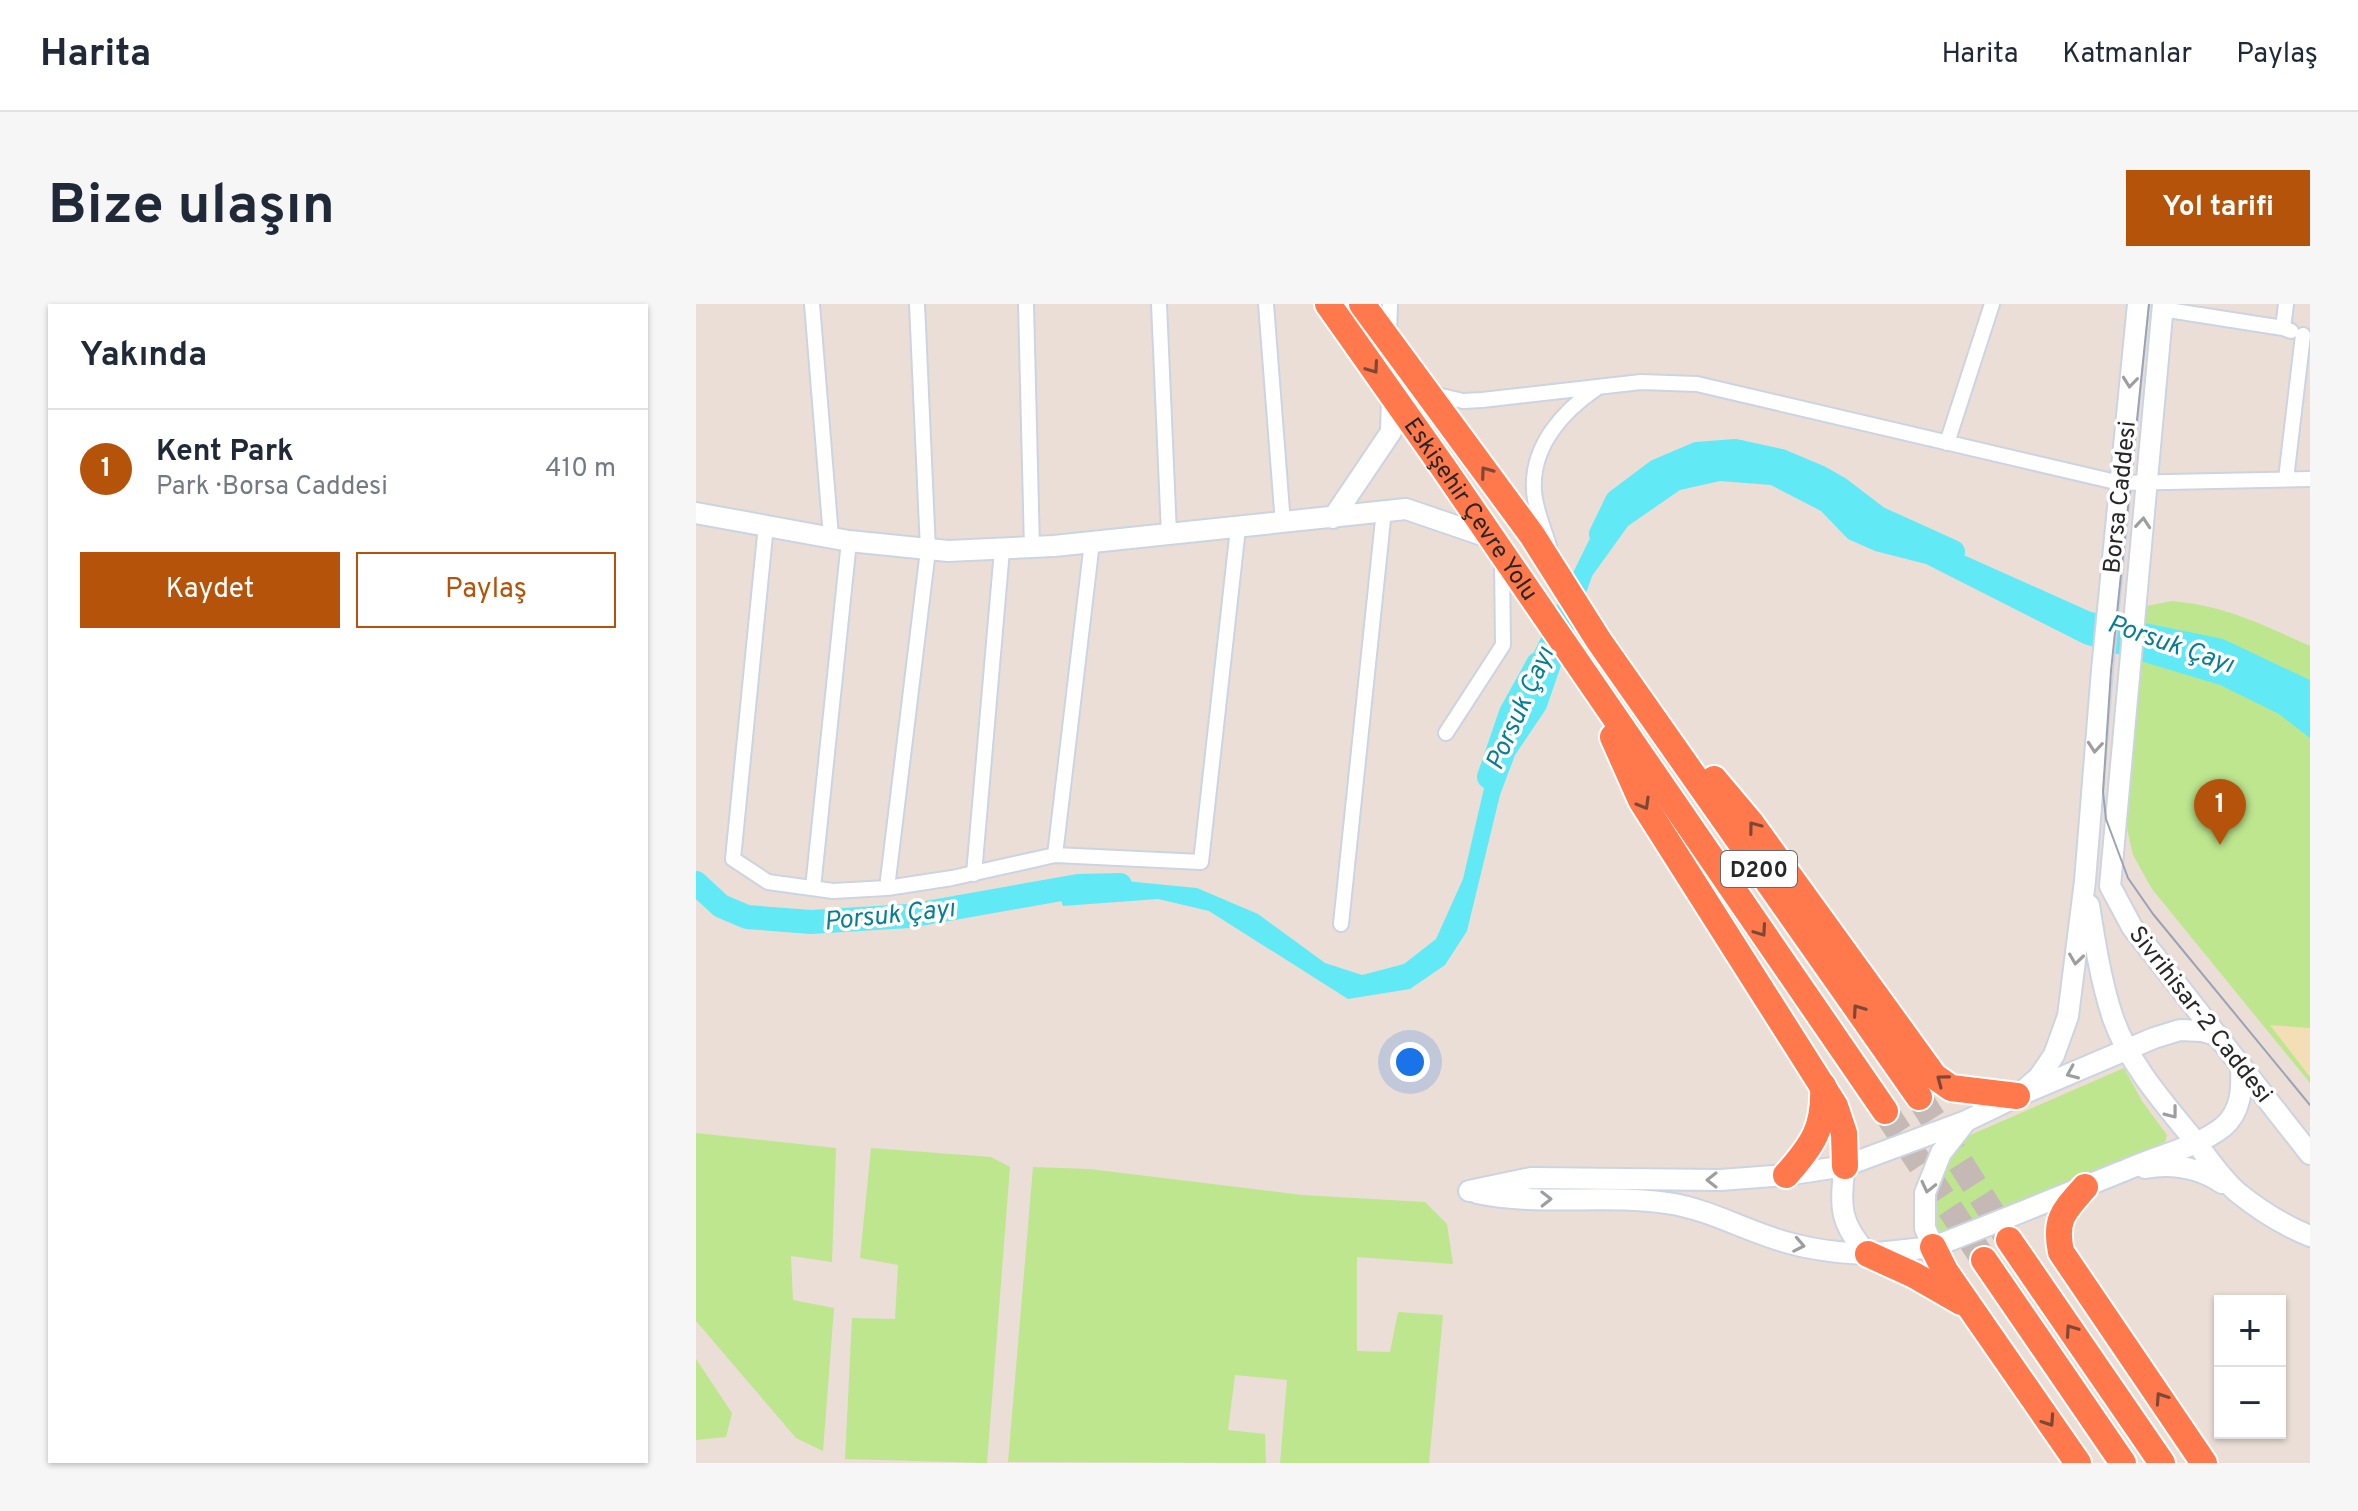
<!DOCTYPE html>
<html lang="tr">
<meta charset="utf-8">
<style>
:root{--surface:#fff;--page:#f6f6f7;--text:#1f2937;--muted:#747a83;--line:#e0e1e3;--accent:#b45309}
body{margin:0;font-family:Overpass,sans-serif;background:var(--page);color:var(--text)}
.controls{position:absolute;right:24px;bottom:24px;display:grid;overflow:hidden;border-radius:0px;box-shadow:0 2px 6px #0004}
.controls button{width:72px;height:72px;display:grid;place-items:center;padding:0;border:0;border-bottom:2px solid var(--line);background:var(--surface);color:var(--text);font:40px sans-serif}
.you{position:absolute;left:714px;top:758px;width:28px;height:28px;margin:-20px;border:6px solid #fff;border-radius:50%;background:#1a73e8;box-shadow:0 0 0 12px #1a73e833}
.badge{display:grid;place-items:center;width:52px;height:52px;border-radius:50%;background:var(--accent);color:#fff;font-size:26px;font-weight:700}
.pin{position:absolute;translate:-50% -66px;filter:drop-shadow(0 2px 4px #0008)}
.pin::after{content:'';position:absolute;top:42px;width:28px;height:24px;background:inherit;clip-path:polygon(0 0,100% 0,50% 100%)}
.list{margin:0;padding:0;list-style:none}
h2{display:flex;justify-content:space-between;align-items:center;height:104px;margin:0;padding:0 32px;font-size:34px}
h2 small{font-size:26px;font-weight:400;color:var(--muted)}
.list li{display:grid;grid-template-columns:52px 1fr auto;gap:24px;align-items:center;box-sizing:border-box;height:120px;padding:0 32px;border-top:2px solid var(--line)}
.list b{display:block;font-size:30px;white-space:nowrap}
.list p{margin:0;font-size:26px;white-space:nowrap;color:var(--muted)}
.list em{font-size:26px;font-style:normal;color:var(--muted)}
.actions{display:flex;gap:16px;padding:24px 32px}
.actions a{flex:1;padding:18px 0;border:2px solid var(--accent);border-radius:0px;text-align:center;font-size:28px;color:var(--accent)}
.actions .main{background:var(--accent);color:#fff}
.map{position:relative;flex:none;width:1614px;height:1159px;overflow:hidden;border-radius:0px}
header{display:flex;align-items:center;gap:48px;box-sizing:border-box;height:112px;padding:0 40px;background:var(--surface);border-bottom:2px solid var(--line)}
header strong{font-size:38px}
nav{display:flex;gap:44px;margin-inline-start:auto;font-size:28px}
.intro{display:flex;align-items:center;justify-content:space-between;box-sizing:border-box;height:192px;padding:0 48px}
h1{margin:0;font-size:56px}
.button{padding:20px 36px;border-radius:0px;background:var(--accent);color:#fff;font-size:28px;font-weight:700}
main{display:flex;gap:48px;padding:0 48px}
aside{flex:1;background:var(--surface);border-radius:0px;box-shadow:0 2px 6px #0004}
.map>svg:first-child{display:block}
.green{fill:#bde68e}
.sand{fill:#f3deb6}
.water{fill:#61eaf5}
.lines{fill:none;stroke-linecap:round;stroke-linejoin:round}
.river{stroke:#61eaf5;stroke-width:24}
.highway-tunnel{stroke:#c4b9b4;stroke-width:26;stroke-dasharray:26 13;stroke-linecap:butt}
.street-casing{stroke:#ccd4e1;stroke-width:18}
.secondary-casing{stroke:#ccd4e1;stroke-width:24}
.highway-casing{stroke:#fff;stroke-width:30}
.street{stroke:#fff;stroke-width:14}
.secondary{stroke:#fff;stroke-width:20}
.highway{stroke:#ff794d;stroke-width:26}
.tram{stroke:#9aa2b3;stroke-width:2}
.oneway{stroke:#7d4836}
.oneway2{stroke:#9e9e9e}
.labels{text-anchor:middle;stroke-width:7;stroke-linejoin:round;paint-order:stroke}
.shield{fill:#fff;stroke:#686868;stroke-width:2}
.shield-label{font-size:22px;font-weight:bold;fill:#272727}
.street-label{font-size:24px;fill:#272727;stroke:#fff}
.water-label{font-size:26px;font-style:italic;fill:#067f95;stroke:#fff}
</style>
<header>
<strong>Harita</strong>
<nav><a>Harita</a><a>Katmanlar</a><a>Paylaş</a></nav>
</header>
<div class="intro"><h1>Bize ulaşın</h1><a class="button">Yol tarifi</a></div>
<main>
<aside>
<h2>Yakında<small></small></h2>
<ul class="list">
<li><span class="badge">1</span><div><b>Kent Park</b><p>Park · Borsa Caddesi</p></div><em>410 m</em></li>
</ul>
<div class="actions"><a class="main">Kaydet</a><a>Paylaş</a></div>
</aside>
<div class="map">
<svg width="1614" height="1159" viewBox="0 0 1614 1159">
<rect width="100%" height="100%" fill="#ebded7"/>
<path class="green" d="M1476 297C1530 302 1565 320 1614 342V779L1456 585 1437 551 1429 516 1438 402 1451 302Z
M1428 764 1446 797 1471 831 1469 838 1247 929 1235 920 1236 899 1247 864 1265 835Z
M0 829 140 844 136 958 95 952 97 996 138 1004 127 1147 100 1134 0 1017Z
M175 844 295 853 314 863 291 1159 149 1155 156 1014 199 1015 202 961 164 954Z
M337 863 393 865 606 891 729 898 751 920 757 960 661 953V1047L694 1048 702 1008 747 1011 733 1159H584L591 1076 539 1071 532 1126 569 1130 570 1159 312 1158Z
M0 1055 36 1109 30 1133 0 1136Z"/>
<path class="sand" d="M1574 721 1614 724V773Z"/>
<path class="water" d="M1033 148 1138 178 1183 225 1234 236 1395 308 1527 335 1614 376V434L1583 410 1524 381 1388 340 1230 260 1179 247 1152 235 1125 207 1075 181 1024 177 984 186 932 222 896 272 850 405 819 451 804 491 771 627 749 661 714 685 652 695 513 607 462 595 367 602 362 588 419 576 501 584 562 610 629 659 666 671 708 660 740 635 767 575 795 454 819 415 835 354 903 216 939 183 997 157Z"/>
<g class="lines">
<path class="river" d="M905 230 921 197 961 167 1001 150 1039 147 1085 157 1123 173 1144 185 1182 214 1257 248
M793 473 815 409 842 360
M0 579 25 602 51 613 115 618 213 612 382 582 424 581"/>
<path class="highway-tunnel" d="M1223 793 1313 936
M1189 807 1288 956"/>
<g class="street-casing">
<path id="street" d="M116 0 135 233
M330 0 336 244
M463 0 473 230
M570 0 587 220
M1590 0 1587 24 1595 27
M1466 5 1587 24
M693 31 694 0
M732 89 767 97 786 96 945 78 1001 80 1424 179 1614 175
M1251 139 1296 0
M1590 175 1607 31
M70 221 37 555 72 578 137 587 191 584 256 574 359 551 396 238
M853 242C848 225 839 205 838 187 835 142 867 107 901 84
M750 429 807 341 806 254
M359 551 505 558 542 224
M278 570 306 246
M117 584 153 237
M191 584 232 246 221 0
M645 620 688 206"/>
</g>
<g class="secondary-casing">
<path id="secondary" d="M1467 0 1414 582 1436 623 1614 850
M0 209 153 237 252 247 358 242 710 205 795 234
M637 214 695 128 696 91
M1393 601C1399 639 1405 678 1417 714 1433 760 1468 799 1498 836 1512 854 1524 873 1541 888 1562 905 1589 922 1614 932
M1523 732 1506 727 1484 726 1458 734 1324 791 1270 817 1245 849 1229 889V924L1237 943C1304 917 1370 890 1437 863 1465 851 1503 842 1527 823 1546 807 1546 784 1545 761
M1321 792 1343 773 1358 751 1372 712 1389 577 1406 366 1442 0
M1149 862C1143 901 1144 921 1172 950L1237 943
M1449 864C1477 859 1503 864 1526 879
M773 887 835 874 1024 876 1090 871 1149 862 1270 817
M781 889C843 902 907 890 971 899 1014 905 1051 928 1093 939 1118 946 1145 949 1172 950"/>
</g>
<g class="highway-casing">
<g id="highway">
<path id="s1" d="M632 0 747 163 1189 807"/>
<path d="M666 0 836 231 903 337 1223 793"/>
<path d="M917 433 945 496 1139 802 1148 829 1149 862"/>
<path d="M1018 475 1055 519 1238 772 1255 784 1321 792"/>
<path d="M1090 871C1117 841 1129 823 1127 782"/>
<path d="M1389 883C1368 907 1358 915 1365 948L1508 1159"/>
<path d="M1313 936 1466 1159"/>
<path d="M1237 943 1249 967 1382 1159"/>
<path d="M1172 950 1218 971 1265 998"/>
<path d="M1288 956 1427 1159"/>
</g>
</g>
<use href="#street" class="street"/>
<use href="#secondary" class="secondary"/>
<use href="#highway" class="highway"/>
<path class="tram" d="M1453 0 1415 367 1407 488 1410 515 1432 574 1457 610 1614 801"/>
</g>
<defs><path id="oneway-chevron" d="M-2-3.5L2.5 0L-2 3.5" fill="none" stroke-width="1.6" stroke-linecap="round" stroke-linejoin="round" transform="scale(2)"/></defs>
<g class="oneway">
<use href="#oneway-chevron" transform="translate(677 64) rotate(55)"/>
<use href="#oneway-chevron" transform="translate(790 168) rotate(-126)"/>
<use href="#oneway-chevron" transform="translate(948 500) rotate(60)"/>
<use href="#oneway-chevron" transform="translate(1058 523) rotate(-127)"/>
<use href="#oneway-chevron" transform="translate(1065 627) rotate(55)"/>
<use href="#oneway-chevron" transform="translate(1162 706) rotate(-125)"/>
<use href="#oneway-chevron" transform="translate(1246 776) rotate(-143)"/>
<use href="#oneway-chevron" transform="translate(1375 1026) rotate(-125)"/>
<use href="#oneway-chevron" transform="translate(1465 1094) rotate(-124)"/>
<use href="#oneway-chevron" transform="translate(1353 1117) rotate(56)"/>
</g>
<g class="oneway2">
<use href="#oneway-chevron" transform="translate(1434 78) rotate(96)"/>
<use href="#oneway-chevron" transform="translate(1447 219) rotate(-85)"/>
<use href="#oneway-chevron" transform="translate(1399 443) rotate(95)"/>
<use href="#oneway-chevron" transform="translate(1380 655) rotate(98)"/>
<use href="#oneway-chevron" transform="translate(1376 769) rotate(157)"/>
<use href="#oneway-chevron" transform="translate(1476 809) rotate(52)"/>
<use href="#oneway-chevron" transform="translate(1016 876) rotate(180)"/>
<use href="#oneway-chevron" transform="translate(1232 883) rotate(103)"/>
<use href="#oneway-chevron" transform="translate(850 895) rotate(-1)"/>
<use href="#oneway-chevron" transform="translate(1103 941) rotate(11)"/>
</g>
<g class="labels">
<rect class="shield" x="1025" y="547" width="76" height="36" rx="6"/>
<g class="shield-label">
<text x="1063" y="573">D200</text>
</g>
<g class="street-label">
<text transform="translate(1423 193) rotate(-84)" y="8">Borsa Caddesi</text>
<text dy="8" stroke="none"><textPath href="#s1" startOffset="250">Eskişehir Çevre Yolu</textPath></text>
<text transform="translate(1505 710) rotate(52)" y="8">Sivrihisar-2 Caddesi</text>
</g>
<g class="water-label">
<text transform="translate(1475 339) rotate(19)" y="9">Porsuk Çayı</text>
<text transform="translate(823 404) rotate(-66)" y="9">Porsuk Çayı</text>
<text transform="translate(193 610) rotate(-6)" y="9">Porsuk Çayı</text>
</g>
</g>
</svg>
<div class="controls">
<button>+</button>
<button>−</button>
</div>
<div class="you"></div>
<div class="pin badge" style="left:1524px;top:541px">1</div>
</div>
</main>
